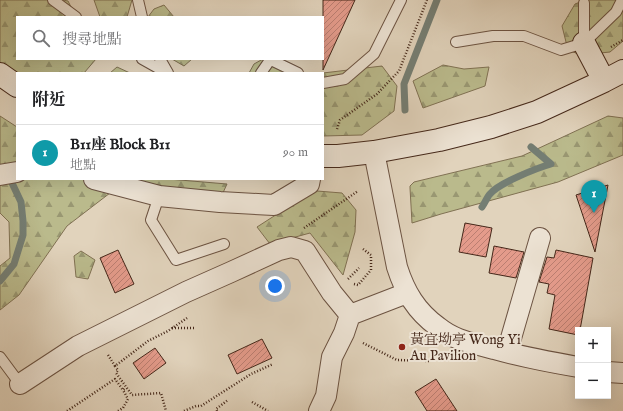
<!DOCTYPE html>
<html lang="zh-TW">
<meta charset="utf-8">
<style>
:root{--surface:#fff;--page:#f2f2f2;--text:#202124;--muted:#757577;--line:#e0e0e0;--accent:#7c3aed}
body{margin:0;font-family:"IM FELL English","Noto Serif TC",serif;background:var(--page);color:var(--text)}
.controls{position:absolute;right:12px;bottom:12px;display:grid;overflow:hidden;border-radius:0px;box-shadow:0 4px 16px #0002}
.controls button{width:36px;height:36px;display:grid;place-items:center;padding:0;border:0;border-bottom:1px solid var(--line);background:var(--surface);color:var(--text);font:20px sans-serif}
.you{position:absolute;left:275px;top:286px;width:14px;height:14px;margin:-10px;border:3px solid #fff;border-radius:50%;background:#1a73e8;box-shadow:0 0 0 6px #1a73e833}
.badge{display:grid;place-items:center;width:26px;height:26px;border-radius:50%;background:var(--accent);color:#fff;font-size:13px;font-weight:700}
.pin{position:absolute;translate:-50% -33px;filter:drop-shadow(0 1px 2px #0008)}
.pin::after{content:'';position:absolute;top:21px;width:14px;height:12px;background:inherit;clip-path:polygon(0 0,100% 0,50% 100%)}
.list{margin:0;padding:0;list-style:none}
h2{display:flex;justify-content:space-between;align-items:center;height:52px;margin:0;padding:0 16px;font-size:17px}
h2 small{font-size:13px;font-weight:400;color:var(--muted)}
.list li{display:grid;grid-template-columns:26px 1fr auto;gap:12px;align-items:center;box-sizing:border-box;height:56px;padding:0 16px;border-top:1px solid var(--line)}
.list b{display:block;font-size:15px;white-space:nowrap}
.list p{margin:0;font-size:13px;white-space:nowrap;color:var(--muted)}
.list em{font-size:13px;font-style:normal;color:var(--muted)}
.icon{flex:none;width:22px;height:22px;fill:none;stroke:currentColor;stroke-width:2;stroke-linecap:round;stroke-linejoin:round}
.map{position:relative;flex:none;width:623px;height:411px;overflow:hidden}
.search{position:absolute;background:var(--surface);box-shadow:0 4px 16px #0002;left:16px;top:16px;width:308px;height:44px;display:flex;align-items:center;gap:10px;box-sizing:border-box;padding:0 14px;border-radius:0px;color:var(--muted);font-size:15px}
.panel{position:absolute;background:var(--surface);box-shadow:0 4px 16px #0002;left:16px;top:72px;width:308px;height:108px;border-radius:0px}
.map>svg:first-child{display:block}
.forest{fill:url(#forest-firs);stroke:#807153}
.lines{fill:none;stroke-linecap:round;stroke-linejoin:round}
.stream{stroke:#747e74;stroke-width:7}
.building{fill:url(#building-hatch);stroke:#45281a}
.service-casing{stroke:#6c5342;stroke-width:12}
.minor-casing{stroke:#6c5342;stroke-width:22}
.secondary-casing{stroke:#45281a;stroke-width:24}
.path{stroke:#45281a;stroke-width:2.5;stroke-dasharray:1 2;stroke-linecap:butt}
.service{stroke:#ece2d3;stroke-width:10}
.minor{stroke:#ece2d3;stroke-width:20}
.secondary{stroke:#ece2d3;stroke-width:22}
.poi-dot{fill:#8f2418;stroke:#ece2d3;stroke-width:1.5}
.labels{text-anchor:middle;stroke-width:4;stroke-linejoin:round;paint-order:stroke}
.poi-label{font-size:14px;fill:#45281a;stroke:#ece2d3;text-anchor:start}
</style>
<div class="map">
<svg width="623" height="411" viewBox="0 0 623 411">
<defs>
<pattern id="forest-firs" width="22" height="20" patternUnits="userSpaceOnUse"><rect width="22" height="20" fill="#baba8c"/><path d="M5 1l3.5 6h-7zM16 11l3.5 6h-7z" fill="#999772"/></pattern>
<pattern id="building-hatch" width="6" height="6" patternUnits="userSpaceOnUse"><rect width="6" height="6" fill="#e49b8b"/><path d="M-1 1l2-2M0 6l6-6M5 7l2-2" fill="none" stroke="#bb7e71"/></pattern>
</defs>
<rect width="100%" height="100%" fill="#e1d3bc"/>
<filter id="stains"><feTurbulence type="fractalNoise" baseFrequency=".005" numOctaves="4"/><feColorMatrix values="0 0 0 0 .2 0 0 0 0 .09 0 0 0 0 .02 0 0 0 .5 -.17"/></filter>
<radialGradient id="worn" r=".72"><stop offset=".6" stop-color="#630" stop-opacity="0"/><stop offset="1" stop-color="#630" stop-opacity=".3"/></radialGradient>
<path class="forest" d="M0 0H63L68 1 76 17H17V59H96L84 73H17L0 71Z
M94 0H132L127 17H100Z
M585 0H623V41L610 52 581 55 568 50 562 26 575 4Z
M164 5 174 17H148L154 9Z
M172 59H192L184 66Z
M263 59H264L289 73H249L254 64Z
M443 65 464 69 489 67 485 86 423 108 413 81Z
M382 66 397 86 394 111 362 135 323 136V73Z
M117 67 130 73H110Z
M0 116 17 127V179H168L227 184 216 208 110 193 67 226 19 295 0 310V266L10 258 9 222 0 213Z
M608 116 623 118V155L558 182 441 214 412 223 410 188V186L414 182 522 156Z
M317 191 342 193 356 210 355 232 343 275 310 233 270 244 257 227 285 209Z
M81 251 95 260 88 279 76 277 74 256Z"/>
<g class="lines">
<path class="stream" d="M405 110 404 84 437 0
M482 207C485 203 487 197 490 194 499 183 537 168 551 164L531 147
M0 281 14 264 23 235V221L21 202 12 183"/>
</g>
<path class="building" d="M323 0H355L323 70Z
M608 185 595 252 576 195Z
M465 223 492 228 486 257 459 252Z
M494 246 524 252 516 278 489 273Z
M118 250 134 284 115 293 100 258Z
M556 250 593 258 580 330H578V335L549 329 555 295 547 293 549 284 539 282 547 257 554 258Z
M262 339 272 358 237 374 228 355Z
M155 348 166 363 144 379 133 363Z
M436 379 457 411H427L415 392Z"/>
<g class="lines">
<g class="service-casing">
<path id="service" d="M53 0 76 17
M138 0 142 17
M456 42 493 36H524L561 50 584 43 616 12 622 0
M584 43V3
M142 59 167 73
M160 59 168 73
M269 59 298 73
M261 73 270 60
M323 83 345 79 374 54 401 0
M159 196 151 220 176 260 224 244
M0 357 20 384"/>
</g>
<g class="minor-casing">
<path id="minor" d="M374 152 397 267C405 292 416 311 438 327 444 332 451 336 459 339 470 343 482 346 494 349 522 357 550 362 578 367
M0 175 17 172
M94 179 159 196 220 202 274 205 309 184 310 179
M507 352 540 238
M608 372 623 373
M20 384 78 346 186 292 231 272 279 250 291 247 305 251 332 293 350 315
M319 411 326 396 332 357 344 333 350 315 407 293"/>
</g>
<g class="secondary-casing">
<path id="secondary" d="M584 43 604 81
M0 74 17 86
M323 156H338L374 152 439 140 491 127 537 112 604 81 623 71"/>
</g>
<path class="path" d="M611 47 623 40
M337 129 340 120 377 94 399 71 427 0
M304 228 358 191
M348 279 359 268
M354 284 358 285 371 270V255L363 249
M172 328H195
M363 343 397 360 430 361
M108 355 115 366 148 341 168 331 187 318
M115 366 118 370 116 373 132 395 161 393 166 411
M252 402 268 411
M67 411 115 379 123 390 126 388
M118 411 123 408 128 399 123 390
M184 411 196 406H201L251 374 273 364
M217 411 216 409 228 400"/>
<use href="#service" class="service"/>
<use href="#minor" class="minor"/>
<use href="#secondary" class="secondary"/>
</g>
<circle class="poi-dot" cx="402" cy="347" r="4"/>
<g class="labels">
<g class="poi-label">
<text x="410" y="344">黃宜坳亭 Wong Yi<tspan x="410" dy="16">Au Pavilion</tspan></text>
</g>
</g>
<rect width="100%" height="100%" filter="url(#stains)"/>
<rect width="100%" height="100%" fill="url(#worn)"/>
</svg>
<div class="controls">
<button>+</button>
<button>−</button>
</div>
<div class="you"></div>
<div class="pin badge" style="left:594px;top:213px;background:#0f9aa8">1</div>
<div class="search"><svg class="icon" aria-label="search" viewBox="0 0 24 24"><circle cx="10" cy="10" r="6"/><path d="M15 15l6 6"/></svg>搜尋地點</div>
<section class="panel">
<h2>附近<small></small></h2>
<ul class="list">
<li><span class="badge" style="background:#0f9aa8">1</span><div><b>B11座 Block B11</b><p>地點</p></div><em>90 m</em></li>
</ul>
</section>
</div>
